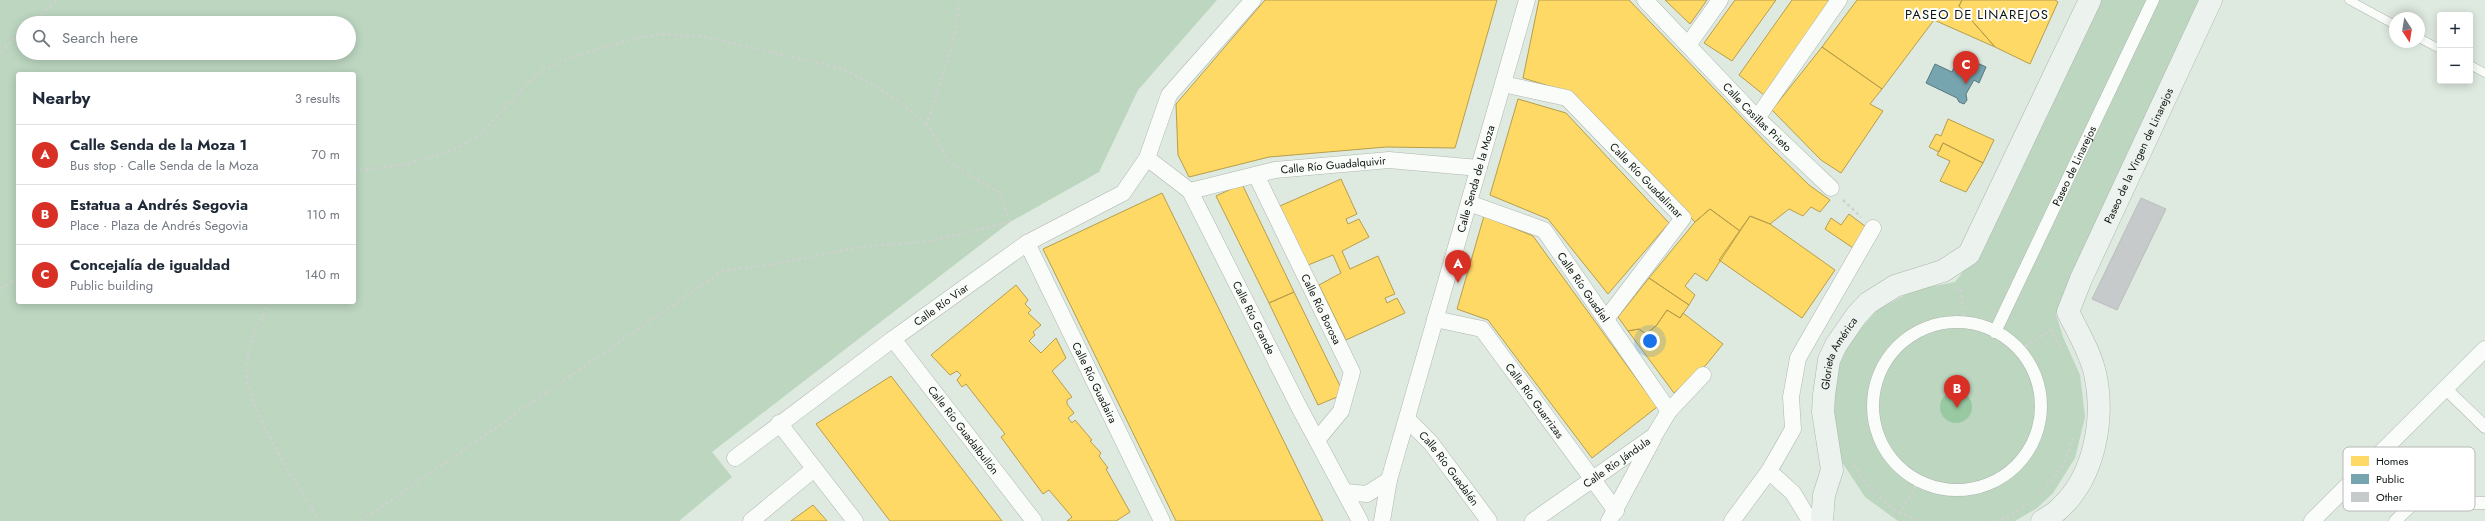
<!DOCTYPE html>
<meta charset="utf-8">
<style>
:root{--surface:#fff;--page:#f2f2f3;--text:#1f2937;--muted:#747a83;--line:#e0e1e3;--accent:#d93025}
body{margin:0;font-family:Jost,sans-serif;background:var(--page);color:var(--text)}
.controls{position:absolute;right:12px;top:12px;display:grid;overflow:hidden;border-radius:4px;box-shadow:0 2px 10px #0003}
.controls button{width:36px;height:36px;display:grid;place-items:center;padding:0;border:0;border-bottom:1px solid var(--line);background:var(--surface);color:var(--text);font:20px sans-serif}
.compass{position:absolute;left:2389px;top:12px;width:36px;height:36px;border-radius:50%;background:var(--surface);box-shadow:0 2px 10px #0003;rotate:168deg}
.you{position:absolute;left:1650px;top:341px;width:14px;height:14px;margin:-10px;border:3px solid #fff;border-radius:50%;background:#1a73e8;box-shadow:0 0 0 6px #1a73e833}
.badge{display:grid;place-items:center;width:26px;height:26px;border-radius:50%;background:var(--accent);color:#fff;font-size:13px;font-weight:700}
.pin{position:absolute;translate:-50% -33px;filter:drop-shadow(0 1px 2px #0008)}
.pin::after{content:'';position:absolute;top:21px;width:14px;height:12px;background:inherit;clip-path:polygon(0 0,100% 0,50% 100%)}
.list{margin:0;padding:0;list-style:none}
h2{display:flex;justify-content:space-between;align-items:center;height:52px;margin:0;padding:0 16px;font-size:17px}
h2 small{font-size:13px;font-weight:400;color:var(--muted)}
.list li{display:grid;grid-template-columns:26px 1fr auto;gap:12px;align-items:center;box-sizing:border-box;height:60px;padding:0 16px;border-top:1px solid var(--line)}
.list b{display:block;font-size:15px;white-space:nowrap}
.list p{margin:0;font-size:13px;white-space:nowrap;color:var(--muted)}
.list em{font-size:13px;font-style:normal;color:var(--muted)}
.icon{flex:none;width:22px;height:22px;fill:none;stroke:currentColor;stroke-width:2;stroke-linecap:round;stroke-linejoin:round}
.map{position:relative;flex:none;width:2485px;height:521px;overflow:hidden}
.search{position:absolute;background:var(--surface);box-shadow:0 2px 10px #0003;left:16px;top:16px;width:340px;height:44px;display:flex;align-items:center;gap:10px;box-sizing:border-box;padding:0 14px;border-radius:22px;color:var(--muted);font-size:15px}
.panel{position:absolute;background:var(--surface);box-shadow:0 2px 10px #0003;left:16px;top:72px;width:340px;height:232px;border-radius:4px}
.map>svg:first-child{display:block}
.green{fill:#bcd6c0;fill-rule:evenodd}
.water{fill:#98c9a1}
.homes{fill:#ffd966;stroke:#b79e4c}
.public{fill:#76a5af;stroke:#577a7f}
.building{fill:#c6caca;stroke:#babebe}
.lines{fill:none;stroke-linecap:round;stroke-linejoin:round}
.service-casing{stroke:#aeb7af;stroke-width:9}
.pedestrian-casing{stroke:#aeb7af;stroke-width:13}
.minor-casing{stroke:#aeb7af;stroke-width:17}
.secondary-casing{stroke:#aeb7af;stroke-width:23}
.path{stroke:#ced1ce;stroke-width:2.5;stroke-dasharray:3 3;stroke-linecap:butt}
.service{stroke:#fafcfa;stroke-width:8}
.pedestrian{stroke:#fafcfa;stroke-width:12}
.minor{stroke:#fafcfa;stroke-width:16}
.secondary{stroke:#ecf2ed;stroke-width:22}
.labels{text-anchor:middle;stroke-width:4;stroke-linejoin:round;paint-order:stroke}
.street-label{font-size:11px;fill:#0e160f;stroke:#fff}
.quarter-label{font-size:13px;letter-spacing:1px;fill:#0e160f;stroke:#fff}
.key{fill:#fff;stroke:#b7b9b7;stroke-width:1}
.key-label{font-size:11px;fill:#0e160f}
</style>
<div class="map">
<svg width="2485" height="521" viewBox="0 0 2485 521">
<rect width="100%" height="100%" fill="#dee9df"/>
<path class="green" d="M0 0H1217L1138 90 1099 172 1010 222 712 452 732 477 679 521H0ZM23 23H349V53H23ZM18 74H354V302H18Z
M2099 0H2206L2056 314 2063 337 2080 375 2085 417 2075 458 2053 493 2037 508 2015 521H1898L1865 497 1842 462 1831 422 1833 380 1849 342 1877 310 1914 290 1955 282 1978 253Z"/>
<path class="water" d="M1940 407a16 16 0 1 1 32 0a16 16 0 1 1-32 0Z"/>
<path class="homes" d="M1265 0H1497L1455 148 1386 147 1269 157 1189 177 1178 155 1176 104Z
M1539 0H1629L1773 150 1809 185 1830 200 1820 212 1811 207 1803 216 1789 209 1770 224 1750 216 1740 231 1710 209 1695 222 1569 92 1523 78Z
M1665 0H1707L1690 24Z
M1735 0H1776L1732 61 1704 43Z
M1792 0H1831L1764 95 1739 75Z
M1857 0H1962L1959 6 1995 47 1934 20 1882 89 1822 47Z
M1962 0H2055L2058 2 2030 64 1995 47 1959 6Z
M1822 47 1882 89 1870 104 1883 111 1841 173 1821 160 1772 110Z
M1518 99 1566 113 1669 223 1608 294 1548 219 1490 195Z
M1948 119 1994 140 1983 163 1943 143 1939 152 1929 147 1936 134 1941 136Z
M1943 143 1983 163 1966 192 1940 181 1950 161 1937 155Z
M1341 179 1357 214 1346 219 1348 224 1359 219 1369 237 1342 251 1350 269 1378 256 1395 294 1385 298 1387 303 1397 298 1405 313 1346 340 1319 285 1341 273 1333 255 1308 265 1280 206Z
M1242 184 1294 292 1269 303 1216 196Z
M1162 193 1323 521H1176L1043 249Z
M1710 209 1740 231 1707 281 1695 273 1685 286 1695 295 1689 305 1649 278 1695 222Z
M1849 214 1866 227 1853 248 1825 229 1831 218 1841 225Z
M1484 216 1533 236 1657 407 1592 458 1488 320 1457 309Z
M1750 216 1770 224 1835 270 1802 318 1719 260Z
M1649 278 1689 305 1680 318 1667 310 1656 326 1646 334 1639 329 1628 331 1618 317Z
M1016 285 1028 300 1025 304 1031 310 1028 313 1041 325 1033 332 1035 335 1029 341 1041 353 1056 338 1066 358 1052 371 1072 397 1067 400V404L1074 413 1068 418 1072 423 1075 420 1092 440 1090 441 1101 453 1099 456 1108 468 1106 469 1130 512 1116 521H1067L1072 517 1049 490 1043 494 1001 437 1005 434 966 384 962 387 957 380 961 375 957 371 950 375 931 355Z
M1294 292 1344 394 1318 405 1269 303Z
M1667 310 1680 318 1683 313 1723 344 1706 365 1674 393 1628 331 1639 329 1646 334 1656 326Z
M891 376 1002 521H890L816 424Z
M813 505 827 521H791Z"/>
<path class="public" d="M1960 55 1986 67 1979 83 1974 80 1966 94 1967 100 1964 104 1959 102 1957 98 1926 83 1935 64 1952 72Z"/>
<path class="building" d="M2141 198 2166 209 2117 310 2092 299Z"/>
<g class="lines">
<g class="service-casing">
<path id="service" d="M2349 0 2395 25
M2419 38 2440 49
M2470 65 2485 73"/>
</g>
<g class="pedestrian-casing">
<g id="pedestrian">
<circle cx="1957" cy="406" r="84"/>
<path id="s1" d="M1995 332 2153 0"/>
<path d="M2445 388 2485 427"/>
<path d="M2395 521 2414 503H2485"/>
</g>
</g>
<g class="minor-casing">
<g id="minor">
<path id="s2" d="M1645 0 1757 118 1831 188"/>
<path d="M1688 45 1720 0"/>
<path id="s3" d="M1503 84 1567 98 1683 218 1606 319"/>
<path d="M1757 118 1839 0"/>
<path id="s4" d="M1147 158 1190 191 1299 407 1360 521"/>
<path id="s5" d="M1256 175 1352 372 1341 411 1317 440"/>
<path id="s6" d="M1190 191 1275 170 1389 160 1479 168"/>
<path id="s7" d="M1469 203 1544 230 1669 411"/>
<path id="s8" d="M1027 243 1162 521"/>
<path id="s9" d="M1435 319 1482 329 1616 511"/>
<path id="s10" d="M893 339 1034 521"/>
<path id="s11" d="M1407 419 1431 443 1489 521"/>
<path d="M779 423 855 521"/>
<path id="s12" d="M735 458 893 339 1027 243 1123 193 1147 158 1169 95 1253 0"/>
<path d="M1769 471 1793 493 1810 521"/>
<path d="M1345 492 1367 494 1389 480"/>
<path d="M751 521 814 469"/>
<path id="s13" d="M1382 521 1389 480 1527 0"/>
<path id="s14" d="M1533 521 1654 436 1669 411 1703 375"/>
<path d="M1609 521 1653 439"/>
<path d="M1732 521 1769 471 1793 429 1791 397 1798 358 1873 228"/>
<path d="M2312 521 2485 349"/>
</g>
</g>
<g class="secondary-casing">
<g id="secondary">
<path id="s15" d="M1822 521 1824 495 1832 470 1823 412 1824 395 1829 360 1836 345 1856 316 1868 303 1895 286 1943 271 1969 254 2090 0"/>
<path id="s16" d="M2042 521C2048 517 2054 514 2059 509 2095 477 2105 418 2095 373 2090 352 2078 332 2068 312L2081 279 2211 0"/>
</g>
</g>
<path class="path" d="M32 23 57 0
M0 52 23 31
M354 171 408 164 458 148 480 134 532 79 545 69 569 58 633 39 659 34 706 37 844 69 890 95 927 124
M1843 200 1861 217
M0 289 18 278
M1956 289 1961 288 1964 320
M270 302C258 322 247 347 246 371 245 406 300 488 319 521
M2020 350 2051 330 2061 348
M1853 465C1871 493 1889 510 1920 521
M2039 496 2063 466 2073 438
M1899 514 1918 482
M361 521 722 271 774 264 860 247 930 241 1010 222 1000 193 950 163 927 124 955 34 960 0
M1995 521 2009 517 2028 504"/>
<use href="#service" class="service"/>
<use href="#pedestrian" class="pedestrian"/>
<use href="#minor" class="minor"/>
<use href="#secondary" class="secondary"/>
</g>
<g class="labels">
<g class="street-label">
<text dy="4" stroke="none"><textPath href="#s2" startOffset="162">Calle Casillas Prieto</textPath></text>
<text dy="4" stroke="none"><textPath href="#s16" startOffset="406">Paseo de la Virgen de Linarejos</textPath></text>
<text dy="4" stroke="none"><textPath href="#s6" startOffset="146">Calle Río Guadalquivir</textPath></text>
<text dy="4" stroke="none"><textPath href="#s1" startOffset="184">Paseo de Linarejos</textPath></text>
<text dy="4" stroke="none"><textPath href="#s13" startOffset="355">Calle Senda de la Moza</textPath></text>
<text dy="4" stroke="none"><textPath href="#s3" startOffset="180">Calle Río Guadalimar</textPath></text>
<text dy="4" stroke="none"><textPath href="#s7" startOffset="149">Calle Río Guadiel</textPath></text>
<text dy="4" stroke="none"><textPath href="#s12" startOffset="257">Calle Río Viar</textPath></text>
<text dy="4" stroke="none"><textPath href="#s5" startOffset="149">Calle Río Borosa</textPath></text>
<text dy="4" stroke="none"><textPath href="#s4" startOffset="196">Calle Río Grande</textPath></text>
<text dy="4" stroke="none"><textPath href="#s15" startOffset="173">Glorieta América</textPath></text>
<text dy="4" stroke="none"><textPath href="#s8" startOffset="155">Calle Río Guadaira</textPath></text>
<text dy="4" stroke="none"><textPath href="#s9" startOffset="137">Calle Río Guarrizas</textPath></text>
<text dy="4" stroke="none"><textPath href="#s10" startOffset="115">Calle Río Guadalbullón</textPath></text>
<text dy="4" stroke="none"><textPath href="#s14" startOffset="102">Calle Río Jándula</textPath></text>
<text dy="4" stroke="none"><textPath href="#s11" startOffset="65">Calle Río Guadalén</textPath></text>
</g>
<g class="quarter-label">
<text x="1977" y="19">PASEO DE LINAREJOS</text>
</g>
</g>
<rect x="2343" y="447" width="132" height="64" rx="6" class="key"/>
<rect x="2351" y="456" width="18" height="10" fill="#ffd966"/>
<rect x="2351" y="474" width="18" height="10" fill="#76a5af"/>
<rect x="2351" y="492" width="18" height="10" fill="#c6caca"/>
<g class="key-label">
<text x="2376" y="465">Homes</text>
<text x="2376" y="483">Public</text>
<text x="2376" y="501">Other</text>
</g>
</svg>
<div class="controls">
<button>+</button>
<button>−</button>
</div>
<svg class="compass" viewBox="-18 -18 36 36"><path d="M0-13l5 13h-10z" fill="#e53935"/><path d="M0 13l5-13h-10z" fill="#747a83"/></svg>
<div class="you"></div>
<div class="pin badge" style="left:1458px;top:283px">A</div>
<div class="pin badge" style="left:1957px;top:408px">B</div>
<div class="pin badge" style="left:1966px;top:84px">C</div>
<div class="search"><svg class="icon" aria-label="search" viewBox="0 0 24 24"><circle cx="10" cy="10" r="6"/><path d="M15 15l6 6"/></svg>Search here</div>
<section class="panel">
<h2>Nearby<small>3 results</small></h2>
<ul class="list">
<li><span class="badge">A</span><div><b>Calle Senda de la Moza 1</b><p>Bus stop · Calle Senda de la Moza</p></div><em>70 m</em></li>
<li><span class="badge">B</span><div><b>Estatua a Andrés Segovia</b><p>Place · Plaza de Andrés Segovia</p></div><em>110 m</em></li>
<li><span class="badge">C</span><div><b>Concejalía de igualdad</b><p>Public building</p></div><em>140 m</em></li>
</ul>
</section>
</div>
